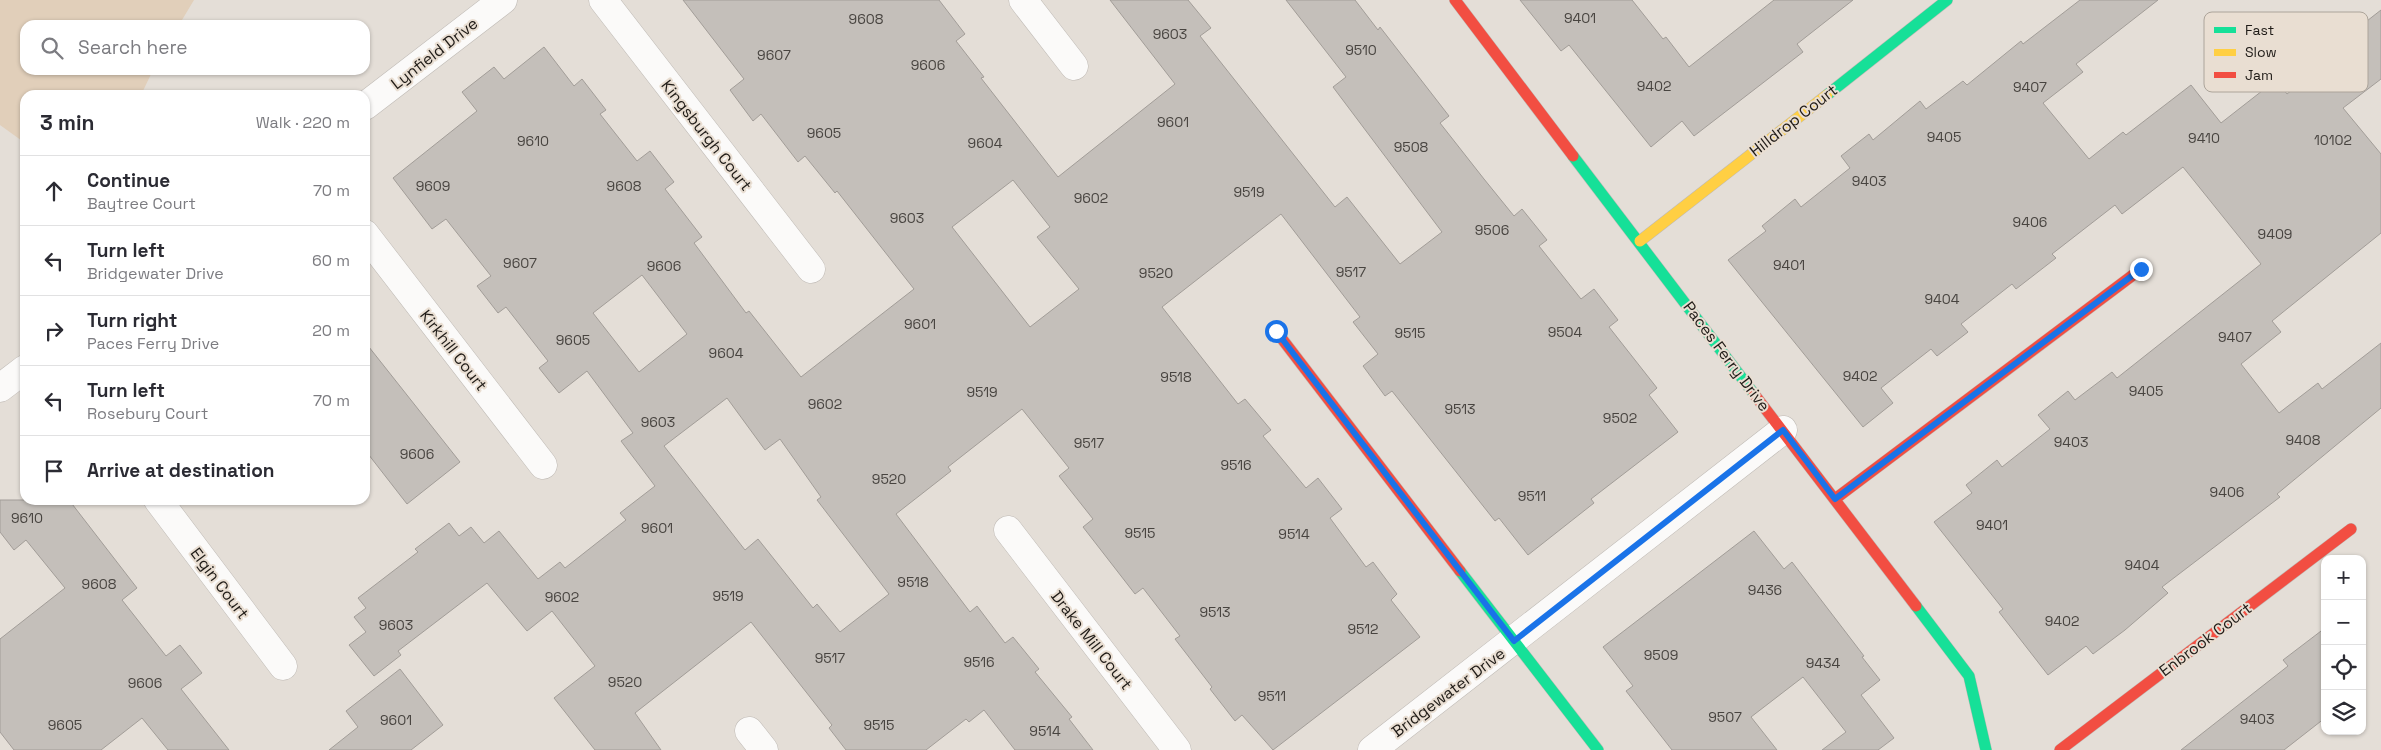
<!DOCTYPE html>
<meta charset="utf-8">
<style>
:root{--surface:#fff;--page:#f7f7f7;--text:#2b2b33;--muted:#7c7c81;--line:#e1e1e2}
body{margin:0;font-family:"Space Grotesk",sans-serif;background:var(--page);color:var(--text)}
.controls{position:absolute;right:15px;bottom:15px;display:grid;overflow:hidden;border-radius:10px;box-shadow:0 1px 4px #0004}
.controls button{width:45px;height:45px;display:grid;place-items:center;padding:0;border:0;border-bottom:1px solid var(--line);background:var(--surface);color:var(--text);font:25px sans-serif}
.stop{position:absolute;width:15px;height:15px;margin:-11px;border:4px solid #1a73e8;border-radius:50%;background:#fff}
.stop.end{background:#1a73e8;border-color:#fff;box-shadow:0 1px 5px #0008}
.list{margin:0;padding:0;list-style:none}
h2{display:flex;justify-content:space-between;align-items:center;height:65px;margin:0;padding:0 20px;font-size:21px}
h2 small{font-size:16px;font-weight:400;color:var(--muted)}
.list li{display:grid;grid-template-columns:32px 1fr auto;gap:15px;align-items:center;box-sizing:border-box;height:70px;padding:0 20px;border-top:1px solid var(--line)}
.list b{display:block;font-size:19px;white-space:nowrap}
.list p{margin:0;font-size:16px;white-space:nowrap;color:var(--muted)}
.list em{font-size:16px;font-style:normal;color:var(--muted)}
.icon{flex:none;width:28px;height:28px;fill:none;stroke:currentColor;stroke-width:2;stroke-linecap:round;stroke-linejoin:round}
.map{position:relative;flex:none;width:2381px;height:750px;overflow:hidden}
.search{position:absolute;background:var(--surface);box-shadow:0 1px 4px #0004;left:20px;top:20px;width:350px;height:55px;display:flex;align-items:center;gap:12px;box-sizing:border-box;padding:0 18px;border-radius:15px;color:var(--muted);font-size:19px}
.panel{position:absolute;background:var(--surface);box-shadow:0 1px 4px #0004;left:20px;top:90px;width:350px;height:415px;border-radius:15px}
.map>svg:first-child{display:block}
.green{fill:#e1cfba}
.building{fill:#c4bfba;stroke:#a29d98;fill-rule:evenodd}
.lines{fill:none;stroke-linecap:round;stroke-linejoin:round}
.street-casing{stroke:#bfbab5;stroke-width:29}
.fast-casing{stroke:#bfbab5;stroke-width:12}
.slow-casing{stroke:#bfbab5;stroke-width:12}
.jam-casing{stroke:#bfbab5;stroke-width:12}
.street{stroke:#fbfaf9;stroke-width:28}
.fast{stroke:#16e098;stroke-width:11}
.slow{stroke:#ffcf43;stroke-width:11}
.jam{stroke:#f24e42;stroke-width:11}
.route{stroke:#1a73e8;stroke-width:6}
.labels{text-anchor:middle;stroke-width:4;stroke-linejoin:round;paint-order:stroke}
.number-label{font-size:14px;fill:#484440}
.street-label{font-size:16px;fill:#1f1b17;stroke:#e9ded2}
.key{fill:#e9ded2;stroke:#aca49a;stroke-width:1}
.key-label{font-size:14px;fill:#1f1b17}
</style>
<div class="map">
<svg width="2381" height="750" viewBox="0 0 2381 750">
<rect width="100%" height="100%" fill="#e4ded7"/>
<path class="green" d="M0 0H194L179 25H25V70H153L141 95H25V143L0 125Z"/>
<path class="building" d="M683 0H939L965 34 956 41 984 77 981 78 1058 177 1175 84 1110 0H1188L1211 28 1200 36 1335 207 1347 197 1400 264 1442 232 1333 87 1346 77 1286 0H1355L1378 30 1380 27 1449 116 1440 123 1484 179 1514 216 1522 209 1547 240 1539 246 1581 299 1594 289 1618 320 1609 327 1657 388 1649 395 1678 432 1591 499 1594 503 1528 555 1499 518 1495 521 1392 391 1385 396 1363 366 1378 354 1353 322 1360 317 1281 214 1162 307 1238 404 1245 399 1271 430 1263 436 1306 488 1318 478 1342 509 1330 518 1366 567 1373 562 1397 594 1391 600 1420 637 1273 750 1242 715 1235 721 1210 689 1212 687 1175 639 1180 636 1143 588 1135 594 1083 527 1093 519 1059 476 1069 468 1022 409 948 467 951 471 896 514 970 612 977 606 1005 643 1013 637 1039 669 1035 672 1072 717 1069 719 1093 750H1015L984 710 969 722 966 719 926 750H846L829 728 832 725 751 622 635 713 661 750H595L554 698 595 666 552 611 527 631 487 583 398 651 401 655 374 676 349 645 366 632 354 617 366 608 358 598 418 552 415 549 449 523 459 536 471 527 484 543 499 531 538 579 560 562 565 568 626 520 620 513 655 486 621 441 633 433 587 371 559 393 539 368 548 361 506 307 498 313 477 286 491 276 446 219 432 229 393 178 477 111 462 92 494 67 504 79 544 47 574 86 582 79 606 110 600 114 637 161 650 151 674 182 665 189 702 237 694 243 746 313 749 311 801 377 914 289 837 191 835 193 805 156 798 162 761 114 753 121 730 90 744 79ZM1013 180 1050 227 1037 237 1079 289 1030 327 952 227ZM642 275 687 334 639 372 593 313ZM727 398 765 450 780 439 821 497 817 500 889 594 840 632 817 604 813 608 758 539 745 550 664 446Z
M1520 0H1632L1663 39 1666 37 1689 67 1774 0H1853L1797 44 1803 52 1694 136 1682 121 1651 147 1569 45 1561 51Z
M2080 0H2158L2076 64 2083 72 2043 103 2089 159 2123 132 2126 135 2191 85 2221 123 2276 80 2287 94 2336 55 2331 49 2381 10V79L2343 108 2381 154V233L2272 321 2281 332 2241 364 2279 413 2318 383 2322 389 2381 343V408L2277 494 2280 497 2162 587 2168 593 2125 630 2093 654 2086 646 2048 675 1999 612 2003 609 1934 522 1972 493 1966 485 1997 460 2002 467 2050 429 2038 415 2068 391 2075 400 2112 372 2117 378 2261 264 2183 167 2122 214 2115 205 2052 254 2056 258 2016 289 2012 284 1961 324 1968 332 1937 356 1931 349 1881 388 1893 403 1863 427 1728 260 1766 231 1762 226 1795 199 1801 207 1850 168 1841 156 1869 134 1873 140 1920 101 1926 109 1963 81 1967 85 2021 41 2023 44Z
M365 342 460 462 407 504 365 450Z
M0 500H69L137 588 122 600 166 656 180 645 202 673 181 689 229 750H168L142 718 101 750H14L0 732V639L65 588 26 540 14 550 0 532Z
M1754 531 1784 569 1792 562 1864 656 1862 657 1880 680 1861 695 1894 738 1878 750H1822L1846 732 1803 677 1751 717 1777 750H1672L1626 691 1633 686 1603 647Z
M2325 628V718L2284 750H2181L2288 666 2283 660Z
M400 669 443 725 411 750H329L358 727 346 711Z"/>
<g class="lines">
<g class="street-casing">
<path id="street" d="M603 0 811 269
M1023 0 1074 66
M365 106 503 0
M365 234 543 465
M0 388 25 369
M158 500 283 666
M1008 530 1177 750
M749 731 764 750
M1372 750 1783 430"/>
</g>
<g class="fast-casing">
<path id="fast" d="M1827 95 1947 0
M1573 156 1754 394
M1460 571 1598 750
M1916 606 1969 676 1986 750"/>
</g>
<g class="slow-casing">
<path id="slow" d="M1640 241 1827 95"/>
</g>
<g class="jam-casing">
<path id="jam" d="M1455 0 1573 156
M1276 331 1460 571
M1754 394 1916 606
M1835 499 2141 269
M2060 750 2351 529"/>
</g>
<use href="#street" class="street"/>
<use href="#fast" class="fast"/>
<use href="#slow" class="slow"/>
<use href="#jam" class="jam"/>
</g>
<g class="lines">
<path class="route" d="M1276 331 1514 641 1783 430 1835 499 2141 269"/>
</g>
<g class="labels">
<g class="number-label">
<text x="1580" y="23">9401</text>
<text x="866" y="24">9608</text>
<text x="1170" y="39">9603</text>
<text x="1361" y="55">9510</text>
<text x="774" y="60">9607</text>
<text x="928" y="70">9606</text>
<text x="1654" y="91">9402</text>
<text x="2030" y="92">9407</text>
<text x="1173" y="127">9601</text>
<text x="824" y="138">9605</text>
<text x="1944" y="142">9405</text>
<text x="2204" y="143">9410</text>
<text x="2333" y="145">10102</text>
<text x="533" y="146">9610</text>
<text x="985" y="148">9604</text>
<text x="1411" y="152">9508</text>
<text x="1869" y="186">9403</text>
<text x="433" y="191">9609</text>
<text x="624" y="191">9608</text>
<text x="1249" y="197">9519</text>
<text x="1091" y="203">9602</text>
<text x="907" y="223">9603</text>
<text x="2030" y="227">9406</text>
<text x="1492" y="235">9506</text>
<text x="2275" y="239">9409</text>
<text x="520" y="268">9607</text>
<text x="1789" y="270">9401</text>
<text x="664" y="271">9606</text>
<text x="1351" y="277">9517</text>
<text x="1156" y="278">9520</text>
<text x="1942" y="304">9404</text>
<text x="920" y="329">9601</text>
<text x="1565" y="337">9504</text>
<text x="1410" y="338">9515</text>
<text x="2235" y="342">9407</text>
<text x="573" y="345">9605</text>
<text x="726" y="358">9604</text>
<text x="1860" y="381">9402</text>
<text x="1176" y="382">9518</text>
<text x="2146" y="396">9405</text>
<text x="982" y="397">9519</text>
<text x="825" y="409">9602</text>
<text x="1460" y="414">9513</text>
<text x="1620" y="423">9502</text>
<text x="658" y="427">9603</text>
<text x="2303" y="445">9408</text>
<text x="2071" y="447">9403</text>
<text x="1089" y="448">9517</text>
<text x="417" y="459">9606</text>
<text x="1236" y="470">9516</text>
<text x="889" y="484">9520</text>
<text x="2227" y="497">9406</text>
<text x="1532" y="501">9511</text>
<text x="27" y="523">9610</text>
<text x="1992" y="530">9401</text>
<text x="657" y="533">9601</text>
<text x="1140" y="538">9515</text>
<text x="1294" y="539">9514</text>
<text x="2142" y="570">9404</text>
<text x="913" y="587">9518</text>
<text x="99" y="589">9608</text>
<text x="1765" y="595">9436</text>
<text x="728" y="601">9519</text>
<text x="562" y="602">9602</text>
<text x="1215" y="617">9513</text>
<text x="2062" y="626">9402</text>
<text x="396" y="630">9603</text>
<text x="1363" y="634">9512</text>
<text x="1661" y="660">9509</text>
<text x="830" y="663">9517</text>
<text x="979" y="667">9516</text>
<text x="1823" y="668">9434</text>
<text x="625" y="687">9520</text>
<text x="145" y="688">9606</text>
<text x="1272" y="701">9511</text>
<text x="1725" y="722">9507</text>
<text x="2257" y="724">9403</text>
<text x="396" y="725">9601</text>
<text x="65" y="730">9605</text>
<text x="879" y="730">9515</text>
<text x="1045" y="736">9514</text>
</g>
<g class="street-label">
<text transform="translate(434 53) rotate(-38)" y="6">Lynfield Drive</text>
<text transform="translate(1793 120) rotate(-38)" y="6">Hilldrop Court</text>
<text transform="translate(707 135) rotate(52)" y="6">Kingsburgh Court</text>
<text transform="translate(454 350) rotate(52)" y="6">Kirkhill Court</text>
<text transform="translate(1727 356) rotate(53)" y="6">Paces Ferry Drive</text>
<text transform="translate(220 583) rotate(53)" y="6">Elgin Court</text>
<text transform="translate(2205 639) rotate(-37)" y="6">Enbrook Court</text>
<text transform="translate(1092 640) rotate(52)" y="6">Drake Mill Court</text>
<text transform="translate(1448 692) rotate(-37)" y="6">Bridgewater Drive</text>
</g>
</g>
<rect x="2204" y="12" width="164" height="80" rx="8" class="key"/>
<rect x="2214" y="27" width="22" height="6" fill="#16e098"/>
<rect x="2214" y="49" width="22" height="7" fill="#ffcf43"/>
<rect x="2214" y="72" width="22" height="6" fill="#f24e42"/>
<g class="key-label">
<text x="2245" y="35">Fast</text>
<text x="2245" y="57">Slow</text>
<text x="2245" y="80">Jam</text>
</g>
</svg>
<div class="controls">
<button>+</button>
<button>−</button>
<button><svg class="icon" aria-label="locate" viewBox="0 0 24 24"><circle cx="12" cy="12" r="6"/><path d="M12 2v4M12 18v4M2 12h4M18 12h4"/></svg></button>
<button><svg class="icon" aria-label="layers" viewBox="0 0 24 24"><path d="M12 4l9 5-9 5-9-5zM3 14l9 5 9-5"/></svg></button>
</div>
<div class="stop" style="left:1276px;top:331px"></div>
<div class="stop end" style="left:2141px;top:269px"></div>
<div class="search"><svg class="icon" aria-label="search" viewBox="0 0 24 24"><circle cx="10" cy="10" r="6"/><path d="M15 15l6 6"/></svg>Search here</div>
<section class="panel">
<h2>3 min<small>Walk · 220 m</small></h2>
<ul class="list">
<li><svg class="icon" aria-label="ahead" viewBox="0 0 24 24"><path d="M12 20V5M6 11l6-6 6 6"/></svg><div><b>Continue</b><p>Baytree Court</p></div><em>70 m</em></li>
<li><svg class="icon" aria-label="left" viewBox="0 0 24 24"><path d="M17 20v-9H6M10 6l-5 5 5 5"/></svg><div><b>Turn left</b><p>Bridgewater Drive</p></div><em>60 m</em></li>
<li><svg class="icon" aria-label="right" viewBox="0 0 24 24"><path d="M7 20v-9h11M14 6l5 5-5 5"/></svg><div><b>Turn right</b><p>Paces Ferry Drive</p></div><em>20 m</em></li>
<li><svg class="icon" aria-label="left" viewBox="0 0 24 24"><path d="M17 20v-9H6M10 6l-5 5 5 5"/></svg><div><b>Turn left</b><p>Rosebury Court</p></div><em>70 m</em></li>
<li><svg class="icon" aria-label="arrive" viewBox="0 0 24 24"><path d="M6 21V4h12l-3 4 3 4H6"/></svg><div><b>Arrive at destination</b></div></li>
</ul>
</section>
</div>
